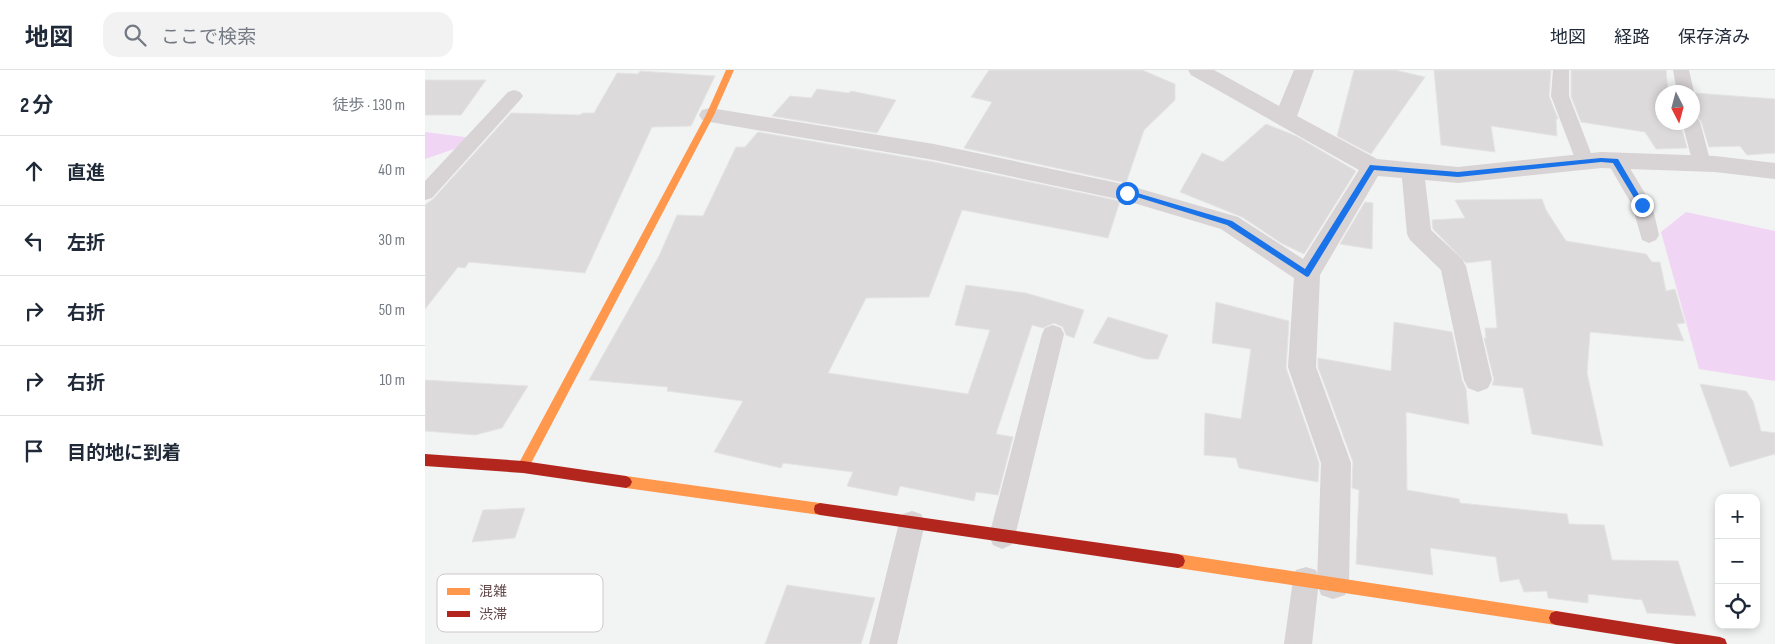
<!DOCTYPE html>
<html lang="ja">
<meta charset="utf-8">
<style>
:root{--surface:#fff;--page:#f2f2f3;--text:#1f2937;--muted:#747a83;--line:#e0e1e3}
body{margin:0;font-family:"Sofia Sans Condensed","Noto Sans JP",sans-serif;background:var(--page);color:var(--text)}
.controls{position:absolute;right:15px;bottom:15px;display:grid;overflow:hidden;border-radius:10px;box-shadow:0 2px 8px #0003}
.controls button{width:45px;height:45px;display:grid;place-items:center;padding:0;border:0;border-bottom:1px solid var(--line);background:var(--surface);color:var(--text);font:25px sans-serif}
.compass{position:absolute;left:1230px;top:15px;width:45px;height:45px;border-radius:50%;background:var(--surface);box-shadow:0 2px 8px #0003;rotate:174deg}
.stop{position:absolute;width:15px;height:15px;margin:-11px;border:4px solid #1a73e8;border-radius:50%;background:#fff}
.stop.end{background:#1a73e8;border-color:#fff;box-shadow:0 1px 5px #0008}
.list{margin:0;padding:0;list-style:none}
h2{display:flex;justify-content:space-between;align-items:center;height:65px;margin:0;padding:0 20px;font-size:21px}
h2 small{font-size:16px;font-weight:400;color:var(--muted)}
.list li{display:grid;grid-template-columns:32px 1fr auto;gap:15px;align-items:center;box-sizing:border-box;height:70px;padding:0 20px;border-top:1px solid var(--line)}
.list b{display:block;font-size:19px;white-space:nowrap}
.list em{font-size:16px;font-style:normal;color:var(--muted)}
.icon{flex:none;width:28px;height:28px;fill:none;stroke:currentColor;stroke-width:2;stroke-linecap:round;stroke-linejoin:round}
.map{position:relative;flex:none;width:1350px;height:574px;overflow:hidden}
header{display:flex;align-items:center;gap:30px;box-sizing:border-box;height:70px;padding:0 25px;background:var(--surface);border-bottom:1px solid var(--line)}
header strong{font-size:24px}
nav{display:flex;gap:28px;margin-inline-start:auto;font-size:18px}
.search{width:350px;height:45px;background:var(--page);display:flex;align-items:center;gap:12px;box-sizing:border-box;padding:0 18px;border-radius:15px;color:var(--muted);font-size:19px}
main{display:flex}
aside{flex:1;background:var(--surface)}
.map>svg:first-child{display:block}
.green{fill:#f0d6f4}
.building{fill:#dcdada;stroke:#e5e4e4}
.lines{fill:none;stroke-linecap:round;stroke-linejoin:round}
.lane{fill:#d8d3d4;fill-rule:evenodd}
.street{fill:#d8d3d4;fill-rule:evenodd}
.slow{fill:#ff974d;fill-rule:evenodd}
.jam{fill:#b3261e;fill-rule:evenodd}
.route{fill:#1a73e8}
.key{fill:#fff;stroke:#d0c8c8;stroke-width:1}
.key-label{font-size:14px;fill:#614747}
</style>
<header>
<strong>地図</strong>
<div class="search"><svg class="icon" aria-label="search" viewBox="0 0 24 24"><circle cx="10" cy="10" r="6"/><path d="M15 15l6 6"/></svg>ここで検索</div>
<nav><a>地図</a><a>経路</a><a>保存済み</a></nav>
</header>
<main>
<aside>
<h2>2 分<small>徒歩 · 130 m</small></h2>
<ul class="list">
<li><svg class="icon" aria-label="ahead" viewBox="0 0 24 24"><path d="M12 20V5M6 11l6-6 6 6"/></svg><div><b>直進</b></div><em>40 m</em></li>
<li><svg class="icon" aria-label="left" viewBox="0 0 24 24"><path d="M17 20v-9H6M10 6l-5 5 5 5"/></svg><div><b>左折</b></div><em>30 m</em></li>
<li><svg class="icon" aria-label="right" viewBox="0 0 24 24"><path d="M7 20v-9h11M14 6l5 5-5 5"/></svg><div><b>右折</b></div><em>50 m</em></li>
<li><svg class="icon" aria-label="right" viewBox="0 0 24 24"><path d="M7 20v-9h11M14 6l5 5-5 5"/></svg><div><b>右折</b></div><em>10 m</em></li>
<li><svg class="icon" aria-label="arrive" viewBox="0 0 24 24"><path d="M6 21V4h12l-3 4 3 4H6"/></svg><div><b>目的地に到着</b></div></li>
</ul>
</aside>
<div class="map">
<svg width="1350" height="574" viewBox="0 0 1350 574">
<rect width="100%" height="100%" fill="#f2f3f3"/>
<path class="green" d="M0 62 48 68 32 78 0 89Z
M1261 142 1350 161V311L1274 299 1236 162Z"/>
<path class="building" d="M564 0H717L750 14V30L719 60 701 113 539 78 567 32 546 27Z
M929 0H970L1000 7 946 84 912 66Z
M1009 0H1126L1124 26 1133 49H1131L1132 66 1066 56 1070 82 1016 75Z
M1146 0H1241L1243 21 1250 22H1238V52H1255L1262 78 1231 79 1220 62 1156 52 1146 26Z
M215 1 290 6 266 56 227 57 160 203 44 192 40 198 33 197 0 239V135L8 129 86 43 155 45 157 43H169L192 3 213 4Z
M0 10H61L36 45H0Z
M392 19 424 23 426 21 471 30 452 63 347 46 365 26 386 28Z
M1270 23 1350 29V83L1322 85 1315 76 1284 77 1276 51 1268 44V26Z
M841 54 871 66 931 101 879 184 856 173 817 147 755 122 777 83 798 92Z
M333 62 509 92 695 131 683 168 537 140 504 227 441 228 403 303 543 324 565 260 530 255 541 215 601 223 659 240 649 268 641 265 638 257 629 253 618 258 607 255 571 364 588 367 573 425 551 422 549 431 475 416 472 426 422 416 428 402 358 393 356 398 289 382 318 331 242 321 243 317 164 310 234 186 252 145 278 146 311 77H320Z
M1117 129 1121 140 1141 171 1221 184 1227 192H1235L1241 221 1250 219 1260 253 1252 254 1259 271 1165 262 1162 303 1178 376 1107 364 1098 318 1067 315 1069 310 1059 268H1061L1060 258H1072L1066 190 1041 193 1008 159 1007 150 1040 148 1030 130Z
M940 132 948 133 947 179 915 174Z
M791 232 864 251 861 298 894 393 893 412 814 398 811 388 779 385 780 343 816 349 826 279 787 273Z
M683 247 743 265 733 289H721L668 273Z
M969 252 1027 262 1037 310 1041 319 1044 354 981 342 982 420 1034 429 1035 433 1142 444 1144 454 1179 455 1187 490 1253 491 1271 546 1222 543 1217 530 1163 524V533L1123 528 1122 521 1099 522 1094 509 1075 512 1071 487 1005 478 1008 505 931 494 934 420 927 418 928 392 893 297V288L966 301Z
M0 310 103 316 77 358 50 365 0 361Z
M1275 314 1321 321 1328 331 1336 361 1350 363V384L1305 397Z
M100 438 90 468 47 472 58 440Z
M362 515 450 528 436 574H340Z"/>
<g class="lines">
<path class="lane" d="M1128 0H1144V26L1169 91 1167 96 1160 97 1153 96 1151 91 1126 26Z
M1248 0H1264L1269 22 1268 24 1252 22Z
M89 20 95 22 98 26 95 30 7 128 0 130V111L83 22Z
M1268 46 1272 48 1275 52 1286 94 1284 99 1277 100 1270 99 1268 94 1257 52H1268Z
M1190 84 1197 85 1227 135 1234 165 1231 170 1224 173 1217 170 1207 135 1181 90 1183 85Z
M628 255 636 258 639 264 590 466 586 475 577 479 568 475 564 466 617 264 620 258Z
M487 441 496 444 500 453 472 574H444L474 453 478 444Z
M881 497 891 500 894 510 887 574H859L868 510 871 500Z"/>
<path class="street" d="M763 0H789L854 36 869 0H889L872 46 952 89 1033 97 1176 82 1290 86 1350 93V109L1290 102 1176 98 1033 113 1000 110 1006 160 1037 189 1041 196 1067 310 1063 318 1053 322 1043 318 1039 310 1016 200 985 170 982 164 977 108 953 106 895 205 891 297 926 393 924 513 920 525 908 529 896 525 892 513 896 393 863 297 869 208 796 159 702 131 509 90 285 52 277 50 274 45 277 40 285 38 509 74 702 115 813 147 878 189 934 100 766 5Z"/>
<path class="slow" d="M301 0H309L289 45 102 401 98 403 94 401 92 397 94 393 281 45Z
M201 406 395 433 400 435 401 439 400 443 395 445 201 418 197 416 195 412 197 408Z
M753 484 1131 541 1136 543 1138 548 1136 553 1131 555 753 498 748 496 746 491 748 486Z"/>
<path class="jam" d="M0 384 98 391 201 406 205 408 207 412 205 416 201 418 98 403 0 396Z
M395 433 753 484 758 486 760 491 758 496 753 498 395 445 390 443 389 439 390 435Z
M1131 541 1295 567 1300 569 1302 574H1251L1131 555 1126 553 1124 548 1126 543Z"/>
</g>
<path class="route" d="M1176 88 1193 89 1220 135 1219 136H1214L1188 93 1176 92 1033 107 949 100 884 206 882 207 802 155 699 123 702 120 807 151 880 199 945 95 1033 102Z"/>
<rect x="12" y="504" width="166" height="58" rx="8" class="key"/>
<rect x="22" y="518" width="23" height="7" fill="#ff974d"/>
<rect x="22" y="541" width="23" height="6" fill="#b3261e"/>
<g class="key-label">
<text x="54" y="526">混雑</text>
<text x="54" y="549">渋滞</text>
</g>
</svg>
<div class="controls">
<button>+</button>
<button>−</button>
<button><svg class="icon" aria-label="locate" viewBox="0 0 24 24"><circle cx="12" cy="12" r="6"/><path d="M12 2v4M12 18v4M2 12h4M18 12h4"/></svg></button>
</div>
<svg class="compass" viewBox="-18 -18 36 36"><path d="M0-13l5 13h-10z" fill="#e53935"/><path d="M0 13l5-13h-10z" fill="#747a83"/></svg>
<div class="stop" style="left:702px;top:123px"></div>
<div class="stop end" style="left:1217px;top:135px"></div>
</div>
</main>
